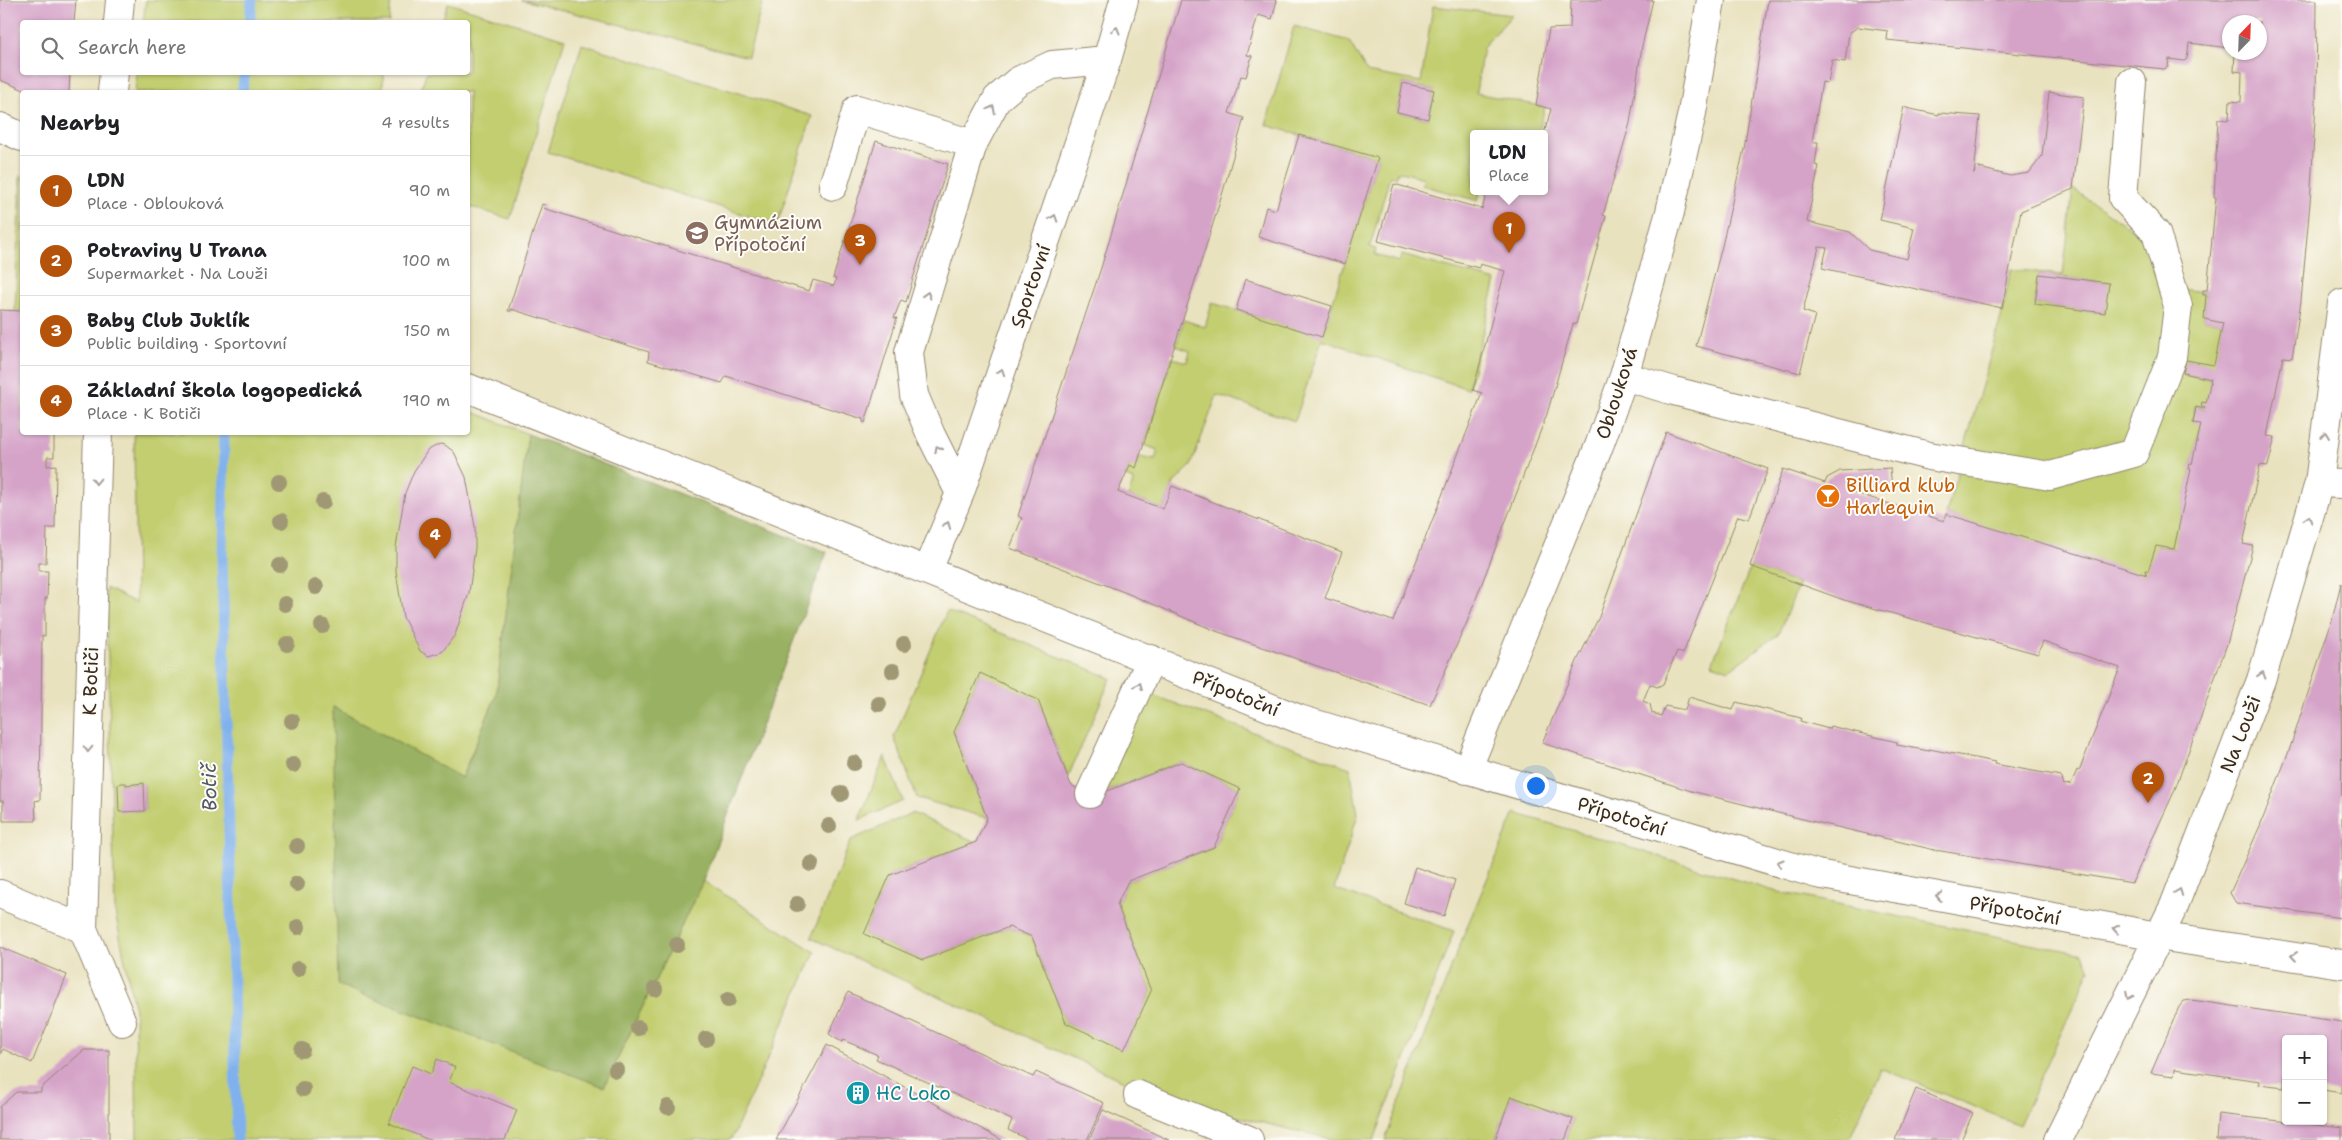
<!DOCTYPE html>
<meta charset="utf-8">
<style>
:root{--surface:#fff;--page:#f2f2f2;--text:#202124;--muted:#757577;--line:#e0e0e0;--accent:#b45309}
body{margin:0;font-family:"Shantell Sans",sans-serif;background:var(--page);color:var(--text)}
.controls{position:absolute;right:15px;bottom:15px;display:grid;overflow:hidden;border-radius:5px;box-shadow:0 1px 4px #0004}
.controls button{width:45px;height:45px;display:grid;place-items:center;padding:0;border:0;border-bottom:1px solid var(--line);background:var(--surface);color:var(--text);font:25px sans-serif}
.compass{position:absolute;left:2222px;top:15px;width:45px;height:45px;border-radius:50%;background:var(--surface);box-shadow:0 1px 4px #0004;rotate:23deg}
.you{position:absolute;left:1535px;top:785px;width:18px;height:18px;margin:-12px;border:4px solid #fff;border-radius:50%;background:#1a73e8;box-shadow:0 0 0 8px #1a73e833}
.badge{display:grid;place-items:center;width:32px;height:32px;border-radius:50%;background:var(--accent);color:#fff;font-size:16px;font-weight:700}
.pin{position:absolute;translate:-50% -41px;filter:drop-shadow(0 1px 2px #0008)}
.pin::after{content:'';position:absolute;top:26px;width:18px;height:15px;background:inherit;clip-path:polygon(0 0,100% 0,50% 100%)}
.popup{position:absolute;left:1470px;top:130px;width:78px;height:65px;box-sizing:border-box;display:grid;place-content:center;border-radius:5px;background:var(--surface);filter:drop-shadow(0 1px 4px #0005);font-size:16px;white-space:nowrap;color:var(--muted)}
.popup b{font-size:19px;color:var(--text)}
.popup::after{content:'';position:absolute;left:50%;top:100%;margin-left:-10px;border:10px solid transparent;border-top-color:var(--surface)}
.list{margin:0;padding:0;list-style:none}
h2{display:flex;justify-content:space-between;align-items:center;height:65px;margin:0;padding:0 20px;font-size:21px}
h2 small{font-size:16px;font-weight:400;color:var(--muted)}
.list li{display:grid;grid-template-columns:32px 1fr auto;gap:15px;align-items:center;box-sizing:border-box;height:70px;padding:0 20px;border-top:1px solid var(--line)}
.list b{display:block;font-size:19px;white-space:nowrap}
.list p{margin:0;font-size:16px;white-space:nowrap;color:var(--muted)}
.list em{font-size:16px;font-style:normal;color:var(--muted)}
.icon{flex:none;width:28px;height:28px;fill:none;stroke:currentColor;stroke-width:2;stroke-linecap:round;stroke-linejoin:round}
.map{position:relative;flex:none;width:2342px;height:1140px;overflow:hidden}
.search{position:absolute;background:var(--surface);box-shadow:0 1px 4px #0004;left:20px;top:20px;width:450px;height:55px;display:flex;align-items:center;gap:12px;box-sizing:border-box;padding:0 18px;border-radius:5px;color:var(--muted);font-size:19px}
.panel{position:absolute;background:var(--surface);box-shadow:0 1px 4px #0004;left:20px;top:90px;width:450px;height:345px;border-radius:5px}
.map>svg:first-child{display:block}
.green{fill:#c2ce70;stroke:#7e7c47;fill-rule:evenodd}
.forest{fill:#99b162;stroke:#6a6e40}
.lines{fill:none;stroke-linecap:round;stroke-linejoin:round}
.stream{stroke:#80b1ec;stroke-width:11}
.building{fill:#d5a3c8}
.minor-casing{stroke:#92866e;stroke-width:30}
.minor{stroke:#fff;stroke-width:28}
.tree{fill:#a09874}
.oneway{stroke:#a79f9a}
.labels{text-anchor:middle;stroke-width:4;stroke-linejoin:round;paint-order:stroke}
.education-label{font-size:19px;fill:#785e54;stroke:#fdfcf7;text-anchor:start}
.street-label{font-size:19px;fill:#3b2a1e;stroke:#fdfcf7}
.food-label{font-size:19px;fill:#c56008;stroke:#fdfcf7;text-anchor:start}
.culture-label{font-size:19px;fill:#0d838f;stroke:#fdfcf7;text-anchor:start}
.water-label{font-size:20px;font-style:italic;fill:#535966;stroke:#fdfcf7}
</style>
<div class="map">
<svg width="2342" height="1140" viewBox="0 0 2342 1140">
<rect width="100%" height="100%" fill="#fdfcf7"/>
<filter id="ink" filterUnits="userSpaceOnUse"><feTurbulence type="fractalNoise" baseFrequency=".02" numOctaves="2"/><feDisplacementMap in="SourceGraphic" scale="10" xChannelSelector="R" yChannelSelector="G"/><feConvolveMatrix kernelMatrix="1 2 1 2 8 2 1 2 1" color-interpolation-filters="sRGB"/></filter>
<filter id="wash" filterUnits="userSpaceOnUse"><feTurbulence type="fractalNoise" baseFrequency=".0096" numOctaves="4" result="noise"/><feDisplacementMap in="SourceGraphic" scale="20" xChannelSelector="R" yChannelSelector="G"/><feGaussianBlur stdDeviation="1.12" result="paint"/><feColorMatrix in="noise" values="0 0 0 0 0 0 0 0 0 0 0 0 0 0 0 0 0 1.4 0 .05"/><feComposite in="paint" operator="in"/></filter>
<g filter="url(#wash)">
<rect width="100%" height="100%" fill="#e9e2bf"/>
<path class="green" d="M146 0H391L389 22H143Z
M522 0H763L748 57Z
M448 3 565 39 510 219 468 206V92H420L426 73 468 72V22H442Z
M1433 6 1512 15 1483 47 1476 93 1545 107 1538 134H1474V192H1480L1478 201 1422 185 1424 178 1398 171 1396 177 1390 176 1370 247 1376 249 1375 255 1399 262 1402 255 1496 281 1468 389 1322 339 1295 421 1217 395 1191 466 1174 483 1163 509 1128 496 1134 480 1125 477 1130 465 1136 467 1140 457 1155 460 1158 450 1144 445 1172 358 1187 362 1190 351 1176 346 1184 320 1205 327 1212 303 1322 336 1378 158 1266 125 1294 26 1349 41 1367 72 1421 82ZM1403 83 1434 90 1428 119 1397 112Z
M582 44 812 116 777 225 548 152Z
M137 73V72L384 73 382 92H135Z
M20 174 22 176V311H15Z
M2073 189 2143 237 2166 287 2204 292 2203 295 2206 296 2204 319 2223 323 2215 366 2186 360 2184 374 2211 379V383L2205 409 2195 406 2192 421 2201 424 2192 464 2189 468 2191 469 2175 549 2158 545 2148 571 2145 573 2147 576 2049 548 1946 514 2003 310 2011 269 2063 275ZM2039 274 2108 283 2105 313 2035 304Z
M468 410 528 434 496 696 461 778 333 707 604 1087 703 881 815 952 734 1134 730 1140H137L135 1011 115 912 106 588 136 603 134 433 468 432ZM120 783 144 784 145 811H119Z
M1751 566 1799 584 1778 634 1729 670 1712 664Z
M947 611 1111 678 1068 777 1038 700 979 674 954 732 987 818 917 798 894 737Z
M1147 693 1350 768 1358 814 1334 889 1454 931 1374 1140H1335L1163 1099 811 938 851 840 912 813 976 842 890 875 864 934 923 960 1009 927 1032 937 1066 1023 1124 1049 1151 991 1117 904 1128 881 1214 847 1240 789 1181 762 1104 792Z
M885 756 903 801 859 820Z
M1515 813 1774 891 2083 954 2090 970 2019 1125 1880 1068 1849 1140H1565L1573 1119 1511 1096 1495 1140H1385L1466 929Z"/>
<path class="forest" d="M528 434 827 552 703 881 604 1087 338 985 333 707 462 778 496 696Z"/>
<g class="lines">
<path class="stream" d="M250 22 252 0
M242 92 245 72
M224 432 222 557 237 1140"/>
</g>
<g id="blocks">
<path class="building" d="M0 0H76L74 22H22V72H70L69 92H29L0 80Z
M1181 0H1277L1272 19 1258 15 1247 55 1252 56 1246 77 1241 76 1229 113 1244 118 1222 195 1136 468 1130 465 1118 492 1163 509 1172 486 1342 552 1325 598 1393 621 1482 393 1473 390 1505 271 1480 264 1479 268 1378 241 1394 184 1482 209 1487 192H1544V134L1551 109 1536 105 1549 29 1570 28 1571 0H1653L1642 46 1630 123 1603 215 1606 216 1576 324H1573L1547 414 1467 622 1430 705 1216 631 1129 594 1010 548 1022 518 1018 516 1101 268Z
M1768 0H2317L2316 103 2310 203 2301 301 2292 358 2283 357 2267 436 2275 437 2268 466 2260 465 2243 544 2253 546 2227 644 2208 697 2174 792 2132 883 1935 850 1790 816 1691 791 1542 743 1578 659 1599 617 1666 432 1768 469 1749 519 1738 516 1683 654 1677 651 1663 684 1657 687 1650 684 1643 701 1650 704 1652 713 1661 716 1665 706 1685 710 1689 697 1733 710 1736 702 1801 718 1800 721 1814 725 1829 729 1830 726 1897 742V745L1929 751V749L1995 762 1994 764 2061 776 2064 785 2071 784 2077 770 2079 771 2120 668 2043 641 2038 654 1844 600 1750 566 1783 469 1825 483 1827 478 1840 471 1890 468 1892 488 1849 491 1944 521 1946 514 2147 575 2145 573 2146 570 2148 571 2156 546 2174 549 2191 469H2189L2190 464H2192L2201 424 2193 423 2196 407 2205 409V407L2201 406 2202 402 2206 403 2211 379 2183 373 2186 360 2214 365 2223 323 2204 319 2206 295H2203V290H2207L2216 197H2214L2218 119 2229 120 2230 101 2241 102 2242 72 2234 71 2235 52H2260V22H2230V48L2189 43 2187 59 2185 61 2169 59 2168 67 2164 69 1887 40 1888 31 1858 27 1849 33 1845 62 1832 60 1828 83 1822 82 1812 142H1818L1815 165 1819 166 1807 222 1850 232 1869 250 1907 259 1914 228 1880 220 1904 106 1906 108 1939 115V113L1980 116 1974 174 1976 167 2010 176 2029 173 2042 156 2049 92 2084 97 2073 189 2021 211 2002 308 1822 268 1827 248 1819 247 1803 311 1815 315 1800 373 1696 346 1722 246 1744 149Z
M1403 83 1434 90 1428 119 1397 112Z
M1299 135 1378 158 1345 264 1258 237 1266 207 1276 210Z
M876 141 948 164 906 302 901 300 894 318H897L865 423 863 422V419L726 376 722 383 648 361 649 352 511 309V311H508L542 204 545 205 543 208 809 291 813 280 834 286 836 279 833 278Z
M2039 274 2109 283 2105 313 2035 304Z
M1245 279 1332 306 1322 337 1236 310Z
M0 310 22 311V432H54V457H47V466L56 465 55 528H47L46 563H39V571H48L47 599 45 598V636L42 635 40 800 35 801 36 821H3V801H0Z
M440 444 445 445 454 452 466 477 475 527V548L469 593 455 635 442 652 428 656 420 651 403 617 396 571V547L405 493 414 471 428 450Z
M2341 583 2342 918 2236 903 2230 893 2260 826 2289 751 2332 620Z
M980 673 1038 700 1071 785 1076 788 1095 796 1181 762 1240 789 1214 847 1128 881 1117 904 1151 991 1124 1050 1066 1023 1032 937 1009 927 923 960 864 934 890 875 976 842 987 818 954 732Z
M120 783H126V785L144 783 145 811 119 812 118 785Z
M1415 867 1455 880 1444 916 1404 903Z
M0 947 67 975 32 1063 3 1049 0 1055Z
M848 992 1033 1077 1036 1072 1104 1103 1087 1140H1029L1008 1130 1012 1120 876 1059 878 1055 843 1040 842 1042 835 1038 829 1034Z
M2191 1000 2342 1022V1093L2323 1090V1039H2286L2284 1088 2259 1085 2260 1081 2175 1069 2174 1076 2151 1073 2179 1007 2184 1001Z
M827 1045 1002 1140H776Z
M84 1050H109V1140H0V1107L16 1092H41V1088Z
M437 1059 455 1067 449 1082 517 1110 505 1140H429L389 1123 412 1066 431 1074Z
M1916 1089 1973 1113 1961 1140H1895Z
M1511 1096 1573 1119 1565 1140H1495Z
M1103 1110 1169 1140H1089Z
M2218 1114 2342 1128V1140H2216Z"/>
</g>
</g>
<g filter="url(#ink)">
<use href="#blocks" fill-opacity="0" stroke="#92866e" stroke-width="1"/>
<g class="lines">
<g class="minor-casing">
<path id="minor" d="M118 22 120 0
M112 92 114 72
M0 127 22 137
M833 186 857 109 973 144
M1624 376 1674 391 1929 456 2050 476 2134 453 2172 357 2178 306 2156 233 2123 198 2132 82
M468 388 1299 719 1817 874 2158 936 2342 964
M98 432 83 929 122 1022
M2319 483 2342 484
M960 493 931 435 914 395 909 352 973 144 997 99 1018 81 1052 65 1107 60
M928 570 960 493 1107 60 1124 0
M1467 770 1599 446 1624 376 1670 212 1692 113 1711 0
M1090 794 1151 659
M0 894 83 929
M1138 1095 1249 1140
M2058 1140 2174 906 2261 680 2319 483 2342 303"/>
</g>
<use href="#minor" class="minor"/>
</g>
<g class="tree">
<circle cx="279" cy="482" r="8"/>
<circle cx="323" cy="502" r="8"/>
<circle cx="281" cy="521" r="8"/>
<circle cx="280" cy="565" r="8"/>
<circle cx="316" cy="587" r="8"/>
<circle cx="285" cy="604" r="8"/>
<circle cx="322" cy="626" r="8"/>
<circle cx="287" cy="644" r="8"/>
<circle cx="904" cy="644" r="8"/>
<circle cx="893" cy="671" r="8"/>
<circle cx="879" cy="704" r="8"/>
<circle cx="292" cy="721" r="8"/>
<circle cx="854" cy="763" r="8"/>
<circle cx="293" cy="765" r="8"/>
<circle cx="841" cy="794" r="8"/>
<circle cx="829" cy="826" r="8"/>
<circle cx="297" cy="846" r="8"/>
<circle cx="811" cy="864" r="8"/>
<circle cx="297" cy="884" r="8"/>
<circle cx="797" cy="904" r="8"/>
<circle cx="298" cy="927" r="8"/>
<circle cx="677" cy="945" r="8"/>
<circle cx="298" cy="969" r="8"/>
<circle cx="655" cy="989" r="8"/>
<circle cx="728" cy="1000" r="8"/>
<circle cx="638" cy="1028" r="8"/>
<circle cx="706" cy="1039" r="8"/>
<circle cx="302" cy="1050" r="8"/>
<circle cx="616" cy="1070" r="8"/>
<circle cx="303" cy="1089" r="8"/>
<circle cx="668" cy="1107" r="8"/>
</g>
<defs><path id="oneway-chevron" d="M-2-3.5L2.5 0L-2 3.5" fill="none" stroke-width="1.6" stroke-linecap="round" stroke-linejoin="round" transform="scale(1.25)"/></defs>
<g class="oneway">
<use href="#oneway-chevron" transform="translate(1116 30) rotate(-75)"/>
<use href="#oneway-chevron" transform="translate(992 109) rotate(-62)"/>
<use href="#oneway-chevron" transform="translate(1054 218) rotate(-71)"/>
<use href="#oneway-chevron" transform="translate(927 295) rotate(-73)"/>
<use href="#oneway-chevron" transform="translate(1001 372) rotate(-71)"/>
<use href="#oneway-chevron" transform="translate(2325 435) rotate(-83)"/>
<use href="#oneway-chevron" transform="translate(938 449) rotate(-117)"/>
<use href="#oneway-chevron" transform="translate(96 481) rotate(92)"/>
<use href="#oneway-chevron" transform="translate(2308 519) rotate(-74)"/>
<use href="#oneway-chevron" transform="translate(947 525) rotate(-68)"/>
<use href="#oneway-chevron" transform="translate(2262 675) rotate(-73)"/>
<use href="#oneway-chevron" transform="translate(1139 686) rotate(-66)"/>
<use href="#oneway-chevron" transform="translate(88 749) rotate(92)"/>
<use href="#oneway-chevron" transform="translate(1780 863) rotate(-163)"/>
<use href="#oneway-chevron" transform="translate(2179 892) rotate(-69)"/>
<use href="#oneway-chevron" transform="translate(1939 896) rotate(-170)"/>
<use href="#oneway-chevron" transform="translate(2116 929) rotate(-170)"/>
<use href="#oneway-chevron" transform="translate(2294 956) rotate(-172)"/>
<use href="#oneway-chevron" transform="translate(2129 996) rotate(116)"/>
</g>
</g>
<defs>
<g id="school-disc" transform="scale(1.25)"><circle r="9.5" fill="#8d6e63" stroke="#fdfcf7"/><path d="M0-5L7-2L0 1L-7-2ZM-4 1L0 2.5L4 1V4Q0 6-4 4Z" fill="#fff"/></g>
<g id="bar-disc" transform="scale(1.25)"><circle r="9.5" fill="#e8710a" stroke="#fdfcf7"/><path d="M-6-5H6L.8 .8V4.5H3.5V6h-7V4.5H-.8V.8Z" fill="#fff"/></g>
<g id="building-disc" transform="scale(1.25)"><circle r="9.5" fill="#0f9aa8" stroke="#fdfcf7"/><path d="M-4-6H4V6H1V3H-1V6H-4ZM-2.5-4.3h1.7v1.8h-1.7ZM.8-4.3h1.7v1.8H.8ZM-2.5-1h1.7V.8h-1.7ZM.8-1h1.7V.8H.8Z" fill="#fff"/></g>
</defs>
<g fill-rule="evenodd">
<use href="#school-disc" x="697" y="233"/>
<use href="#bar-disc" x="1828" y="496"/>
<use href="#building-disc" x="858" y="1093"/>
</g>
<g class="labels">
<g class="education-label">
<text x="714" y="229">Gymnázium<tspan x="714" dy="22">Přípotoční</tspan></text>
</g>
<g class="street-label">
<text transform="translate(1030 286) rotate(-71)" y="7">Sportovní</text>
<text transform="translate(1616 393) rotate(-72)" y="7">Oblouková</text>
<text transform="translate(90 681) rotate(-88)" y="7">K Botiči</text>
<text transform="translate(1236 693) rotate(22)" y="7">Přípotoční</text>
<text transform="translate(2240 734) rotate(-69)" y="7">Na Louži</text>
<text transform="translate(1622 816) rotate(17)" y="7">Přípotoční</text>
<text transform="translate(2015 910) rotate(10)" y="7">Přípotoční</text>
</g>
<g class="food-label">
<text x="1846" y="492">Billiard klub<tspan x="1846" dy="22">Harlequin</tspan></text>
</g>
<g class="culture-label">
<text x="876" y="1100">HC Loko</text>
</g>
<g class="water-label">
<text transform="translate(209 787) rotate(-91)" y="7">Botič</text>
</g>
</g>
</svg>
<div class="controls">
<button>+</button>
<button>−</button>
</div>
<svg class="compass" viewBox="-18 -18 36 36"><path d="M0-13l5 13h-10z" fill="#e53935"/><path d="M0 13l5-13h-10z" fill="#757577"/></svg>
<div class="you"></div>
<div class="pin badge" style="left:1509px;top:253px">1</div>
<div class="popup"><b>LDN</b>Place</div>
<div class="pin badge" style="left:2148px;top:803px">2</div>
<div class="pin badge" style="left:860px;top:265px">3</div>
<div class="pin badge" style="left:435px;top:559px">4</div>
<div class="search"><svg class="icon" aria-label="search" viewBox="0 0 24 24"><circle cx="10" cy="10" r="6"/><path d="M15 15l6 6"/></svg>Search here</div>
<section class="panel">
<h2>Nearby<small>4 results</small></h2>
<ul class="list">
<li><span class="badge">1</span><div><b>LDN</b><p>Place · Oblouková</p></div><em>90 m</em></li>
<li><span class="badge">2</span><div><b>Potraviny U Trana</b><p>Supermarket · Na Louži</p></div><em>100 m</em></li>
<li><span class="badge">3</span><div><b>Baby Club Juklík</b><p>Public building · Sportovní</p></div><em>150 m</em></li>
<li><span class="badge">4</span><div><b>Základní škola logopedická</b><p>Place · K Botiči</p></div><em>190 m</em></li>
</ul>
</section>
</div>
